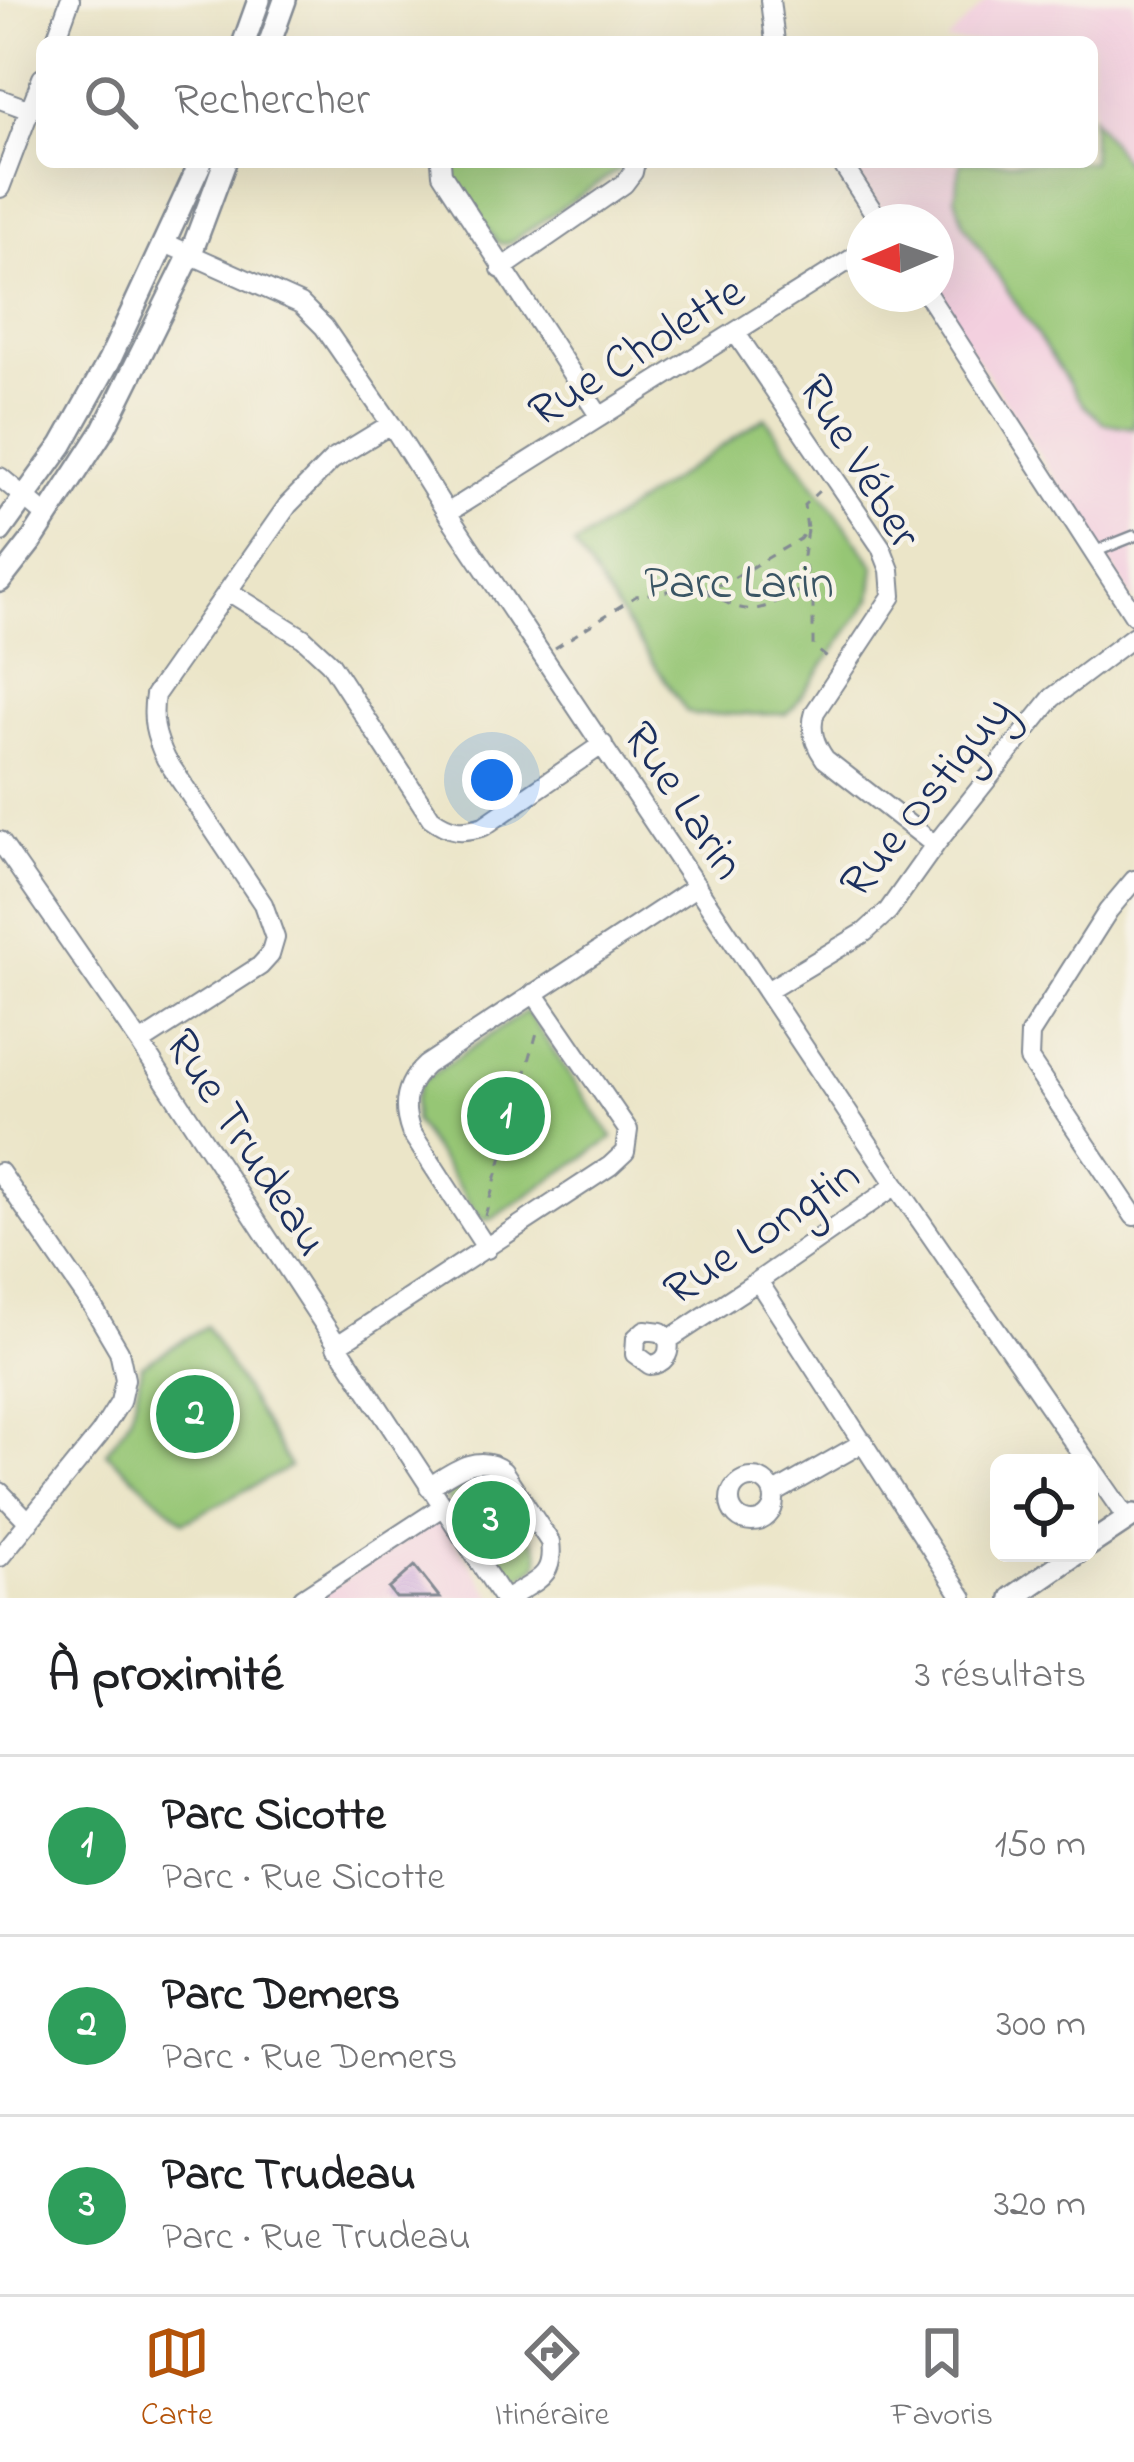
<!DOCTYPE html>
<html lang="fr">
<meta charset="utf-8">
<style>
:root{--surface:#fff;--page:#f2f2f2;--text:#202124;--muted:#757577;--line:#e0e0e0;--accent:#b45309}
body{margin:0;font-family:"Indie Flower",sans-serif;background:var(--page);color:var(--text)}
.controls{position:absolute;right:36px;bottom:36px;display:grid;overflow:hidden;border-radius:18px;box-shadow:0 12px 48px #0002}
.controls button{width:108px;height:108px;display:grid;place-items:center;padding:0;border:0;border-bottom:3px solid var(--line);background:var(--surface);color:var(--text);font:60px sans-serif}
.compass{position:absolute;left:846px;top:204px;width:108px;height:108px;border-radius:50%;background:var(--surface);box-shadow:0 12px 48px #0002;rotate:268deg}
.you{position:absolute;left:492px;top:780px;width:42px;height:42px;margin:-30px;border:9px solid #fff;border-radius:50%;background:#1a73e8;box-shadow:0 0 0 18px #1a73e833}
.badge{display:grid;place-items:center;width:78px;height:78px;border-radius:50%;background:var(--accent);color:#fff;font-size:39px;font-weight:700}
.pin{position:absolute;translate:-50% -50%;border:6px solid #fff;box-shadow:0 3px 12px #0006}
.list{margin:0;padding:0;list-style:none}
h2{display:flex;justify-content:space-between;align-items:center;height:156px;margin:0;padding:0 48px;font-size:51px}
h2 small{font-size:39px;font-weight:400;color:var(--muted)}
.list li{display:grid;grid-template-columns:78px 1fr auto;gap:36px;align-items:center;box-sizing:border-box;height:180px;padding:0 48px;border-top:3px solid var(--line)}
.list b{display:block;font-size:45px;white-space:nowrap}
.list p{margin:0;font-size:39px;white-space:nowrap;color:var(--muted)}
.list em{font-size:39px;font-style:normal;color:var(--muted)}
.icon{flex:none;width:66px;height:66px;fill:none;stroke:currentColor;stroke-width:2;stroke-linecap:round;stroke-linejoin:round}
.map{position:relative;flex:none;width:1134px;height:1598px;overflow:hidden}
.search{position:absolute;background:var(--surface);box-shadow:0 12px 48px #0002;left:36px;right:36px;top:36px;height:132px;display:flex;align-items:center;gap:30px;box-sizing:border-box;padding:0 42px;border-radius:18px;color:var(--muted);font-size:45px}
.sheet{height:696px;background:var(--surface)}
nav{display:flex;justify-content:space-around;align-items:center;box-sizing:border-box;height:168px;border-top:3px solid var(--line);background:var(--surface);font-size:33px;color:var(--muted)}
nav a{display:grid;justify-items:center;gap:6px}
nav .on{color:var(--accent)}
.map>svg:first-child{display:block}
.built{fill:#f3cfdf}
.green{fill:#96c675;stroke:#587a6a;stroke-width:3}
.building{fill:#c9a1d8}
.lines{fill:none;stroke-linecap:round;stroke-linejoin:round}
.service-casing{stroke:#838a93;stroke-width:14}
.minor-casing{stroke:#838a93;stroke-width:22}
.tertiary-casing{stroke:#838a93;stroke-width:26}
.path{stroke:#838a93;stroke-width:3;stroke-dasharray:9 9;stroke-linecap:butt}
.service{stroke:#fff;stroke-width:9}
.minor{stroke:#fff;stroke-width:18}
.tertiary{stroke:#fff;stroke-width:21}
.labels{text-anchor:middle;stroke-width:9;stroke-linejoin:round;paint-order:stroke}
.street-label{font-size:48px;fill:#1b2f5e;stroke:#f7f3e8}
.park-label{font-size:48px;fill:#3a5564;stroke:#f7f3e8}
</style>
<div class="map">
<svg width="1134" height="1598" viewBox="0 0 1134 1598">
<rect width="100%" height="100%" fill="#f7f3e8"/>
<filter id="ink" filterUnits="userSpaceOnUse"><feTurbulence type="fractalNoise" baseFrequency=".00833" numOctaves="2"/><feDisplacementMap in="SourceGraphic" scale="24" xChannelSelector="R" yChannelSelector="G"/><feConvolveMatrix kernelMatrix="1 2 1 2 8 2 1 2 1" color-interpolation-filters="sRGB"/></filter>
<filter id="wash" filterUnits="userSpaceOnUse"><feTurbulence type="fractalNoise" baseFrequency=".004" numOctaves="4" result="noise"/><feDisplacementMap in="SourceGraphic" scale="48" xChannelSelector="R" yChannelSelector="G"/><feGaussianBlur stdDeviation="2.7" result="paint"/><feColorMatrix in="noise" values="0 0 0 0 0 0 0 0 0 0 0 0 0 0 0 0 0 1.4 0 .05"/><feComposite in="paint" operator="in"/></filter>
<g filter="url(#wash)">
<rect width="100%" height="100%" fill="#ebe5c8"/>
<path class="built" d="M987 0H1134V601L935 294 936 222H889L850 162H1092V42H946Z
M440 1518 494 1598H317Z"/>
<path class="green" d="M1092 117 1134 174V428L1104 423 1084 406 963 223 955 197 961 162H1092Z
M448 162H625L624 166 509 243 502 244 496 241 449 175Z
M765 417 875 566 871 599 792 709 786 714 694 715 686 711 574 546Z
M526 1011 613 1138 492 1219 484 1220 477 1214 414 1121V1101L421 1082Z
M206 1326 290 1467 184 1522 106 1452C134 1418 135 1408 141 1366Z
M486 1469 496 1473 538 1550 539 1561 536 1567 506 1587 441 1490Z"/>
<g id="blocks">
<path class="building" d="M415 1566 440 1598H396L389 1589Z"/>
</g>
</g>
<g filter="url(#ink)">
<use href="#blocks" fill-opacity="0" stroke="#838a93" stroke-width="3"/>
<g class="lines">
<g class="service-casing">
<path id="service" d="M1094 552 1134 536"/>
</g>
<g class="minor-casing">
<path id="minor" d="M770 0 775 42
M55 42 70 0
M0 99 30 110
M441 162 442 174 600 417
M841 162 880 222
M0 188 42 78
M165 243 301 304 324 327 391 424 447 513 896 1185 1088 1463
M501 269 624 184 633 172 635 162
M927 294 1134 615
M735 332 881 547 890 570 892 596 815 712C809 730 815 745 825 759L935 845
M0 477 47 516
M447 513 864 251
M228 591 303 638 330 663 431 818C450 832 462 833 484 826L603 744
M0 841 140 1043 503 1598
M1134 880 1108 911 1030 1034 1029 1059 1134 1216
M767 991 865 932 888 911 935 845 1052 698 1134 636
M140 1043 260 966 270 955 275 938 263 904 166 759C155 736 151 720 155 695L288 505 332 460 391 424
M0 1172 93 1307 119 1351 125 1379 120 1402 100 1434 0 1557
M487 1249 411 1132C401 1105 405 1084 426 1065L697 886
M758 1281 963 1598
M668 1340 661 1332 645 1330 636 1338 635 1354 650 1365C664 1364 671 1354 668 1340L758 1281 896 1185
M336 1346 610 1166 625 1152 628 1130 534 993
M1089 1464 1128 1520
M730 1500a22 22 0 1 1 44 0a22 22 0 1 1-44 0Z
M429 1487C451 1473 478 1451 503 1471L550 1542C555 1578 536 1580 509 1598
M0 1492 29 1522
M773 1494 864 1442
M303 1598 442 1507"/>
</g>
<g class="tertiary-casing">
<path id="tertiary" d="M244 42 259 0
M270 42 285 0
M0 531 62 445 109 361 201 162
M0 581 32 540 104 429 191 253 225 162
M1089 1545 1134 1515
M1012 1598 1077 1553"/>
</g>
<path class="path" d="M807 530 803 556 813 605V646L831 661
M707 592C755 622 761 608 807 587
M555 648 636 596 685 588 705 591 730 580 800 539 807 529 804 505 819 491
M485 1216 538 1029"/>
<use href="#service" class="service"/>
<use href="#minor" class="minor"/>
<use href="#tertiary" class="tertiary"/>
</g>
</g>
<g class="labels">
<g class="street-label">
<text transform="translate(635 349) rotate(-32)" y="17">Rue Cholette</text>
<text transform="translate(862 460) rotate(59)" y="17">Rue Véber</text>
<text transform="translate(924 795) rotate(-51)" y="17">Rue Ostiguy</text>
<text transform="translate(686 799) rotate(56)" y="17">Rue Larin</text>
<text transform="translate(249 1141) rotate(57)" y="17">Rue Trudeau</text>
<text transform="translate(760 1230) rotate(-34)" y="17">Rue Longtin</text>
</g>
<g class="park-label">
<text x="739" y="597">Parc Larin</text>
</g>
</g>
</svg>
<div class="controls">
<button><svg class="icon" aria-label="locate" viewBox="0 0 24 24"><circle cx="12" cy="12" r="6"/><path d="M12 2v4M12 18v4M2 12h4M18 12h4"/></svg></button>
</div>
<svg class="compass" viewBox="-18 -18 36 36"><path d="M0-13l5 13h-10z" fill="#e53935"/><path d="M0 13l5-13h-10z" fill="#757577"/></svg>
<div class="you"></div>
<div class="pin badge" style="left:506px;top:1116px;background:#2e9e5b">1</div>
<div class="pin badge" style="left:195px;top:1414px;background:#2e9e5b">2</div>
<div class="pin badge" style="left:491px;top:1520px;background:#2e9e5b">3</div>
<div class="search"><svg class="icon" aria-label="search" viewBox="0 0 24 24"><circle cx="10" cy="10" r="6"/><path d="M15 15l6 6"/></svg>Rechercher</div>
</div>
<section class="sheet">
<h2>À proximité<small>3 résultats</small></h2>
<ul class="list">
<li><span class="badge" style="background:#2e9e5b">1</span><div><b>Parc Sicotte</b><p>Parc · Rue Sicotte</p></div><em>150 m</em></li>
<li><span class="badge" style="background:#2e9e5b">2</span><div><b>Parc Demers</b><p>Parc · Rue Demers</p></div><em>300 m</em></li>
<li><span class="badge" style="background:#2e9e5b">3</span><div><b>Parc Trudeau</b><p>Parc · Rue Trudeau</p></div><em>320 m</em></li>
</ul>
</section>
<nav>
<a class="on"><svg class="icon" aria-label="map" viewBox="0 0 24 24"><path d="M3 6l6-2 6 2 6-2v14l-6 2-6-2-6 2zM9 4v14M15 6v14"/></svg>Carte</a>
<a><svg class="icon" aria-label="directions" viewBox="0 0 24 24"><path d="M12 3l9 9-9 9-9-9zM9 14v-3h6M13 9l2 2-2 2"/></svg>Itinéraire</a>
<a><svg class="icon" aria-label="saved" viewBox="0 0 24 24"><path d="M7 4h10v16l-5-4-5 4z"/></svg>Favoris</a>
</nav>
